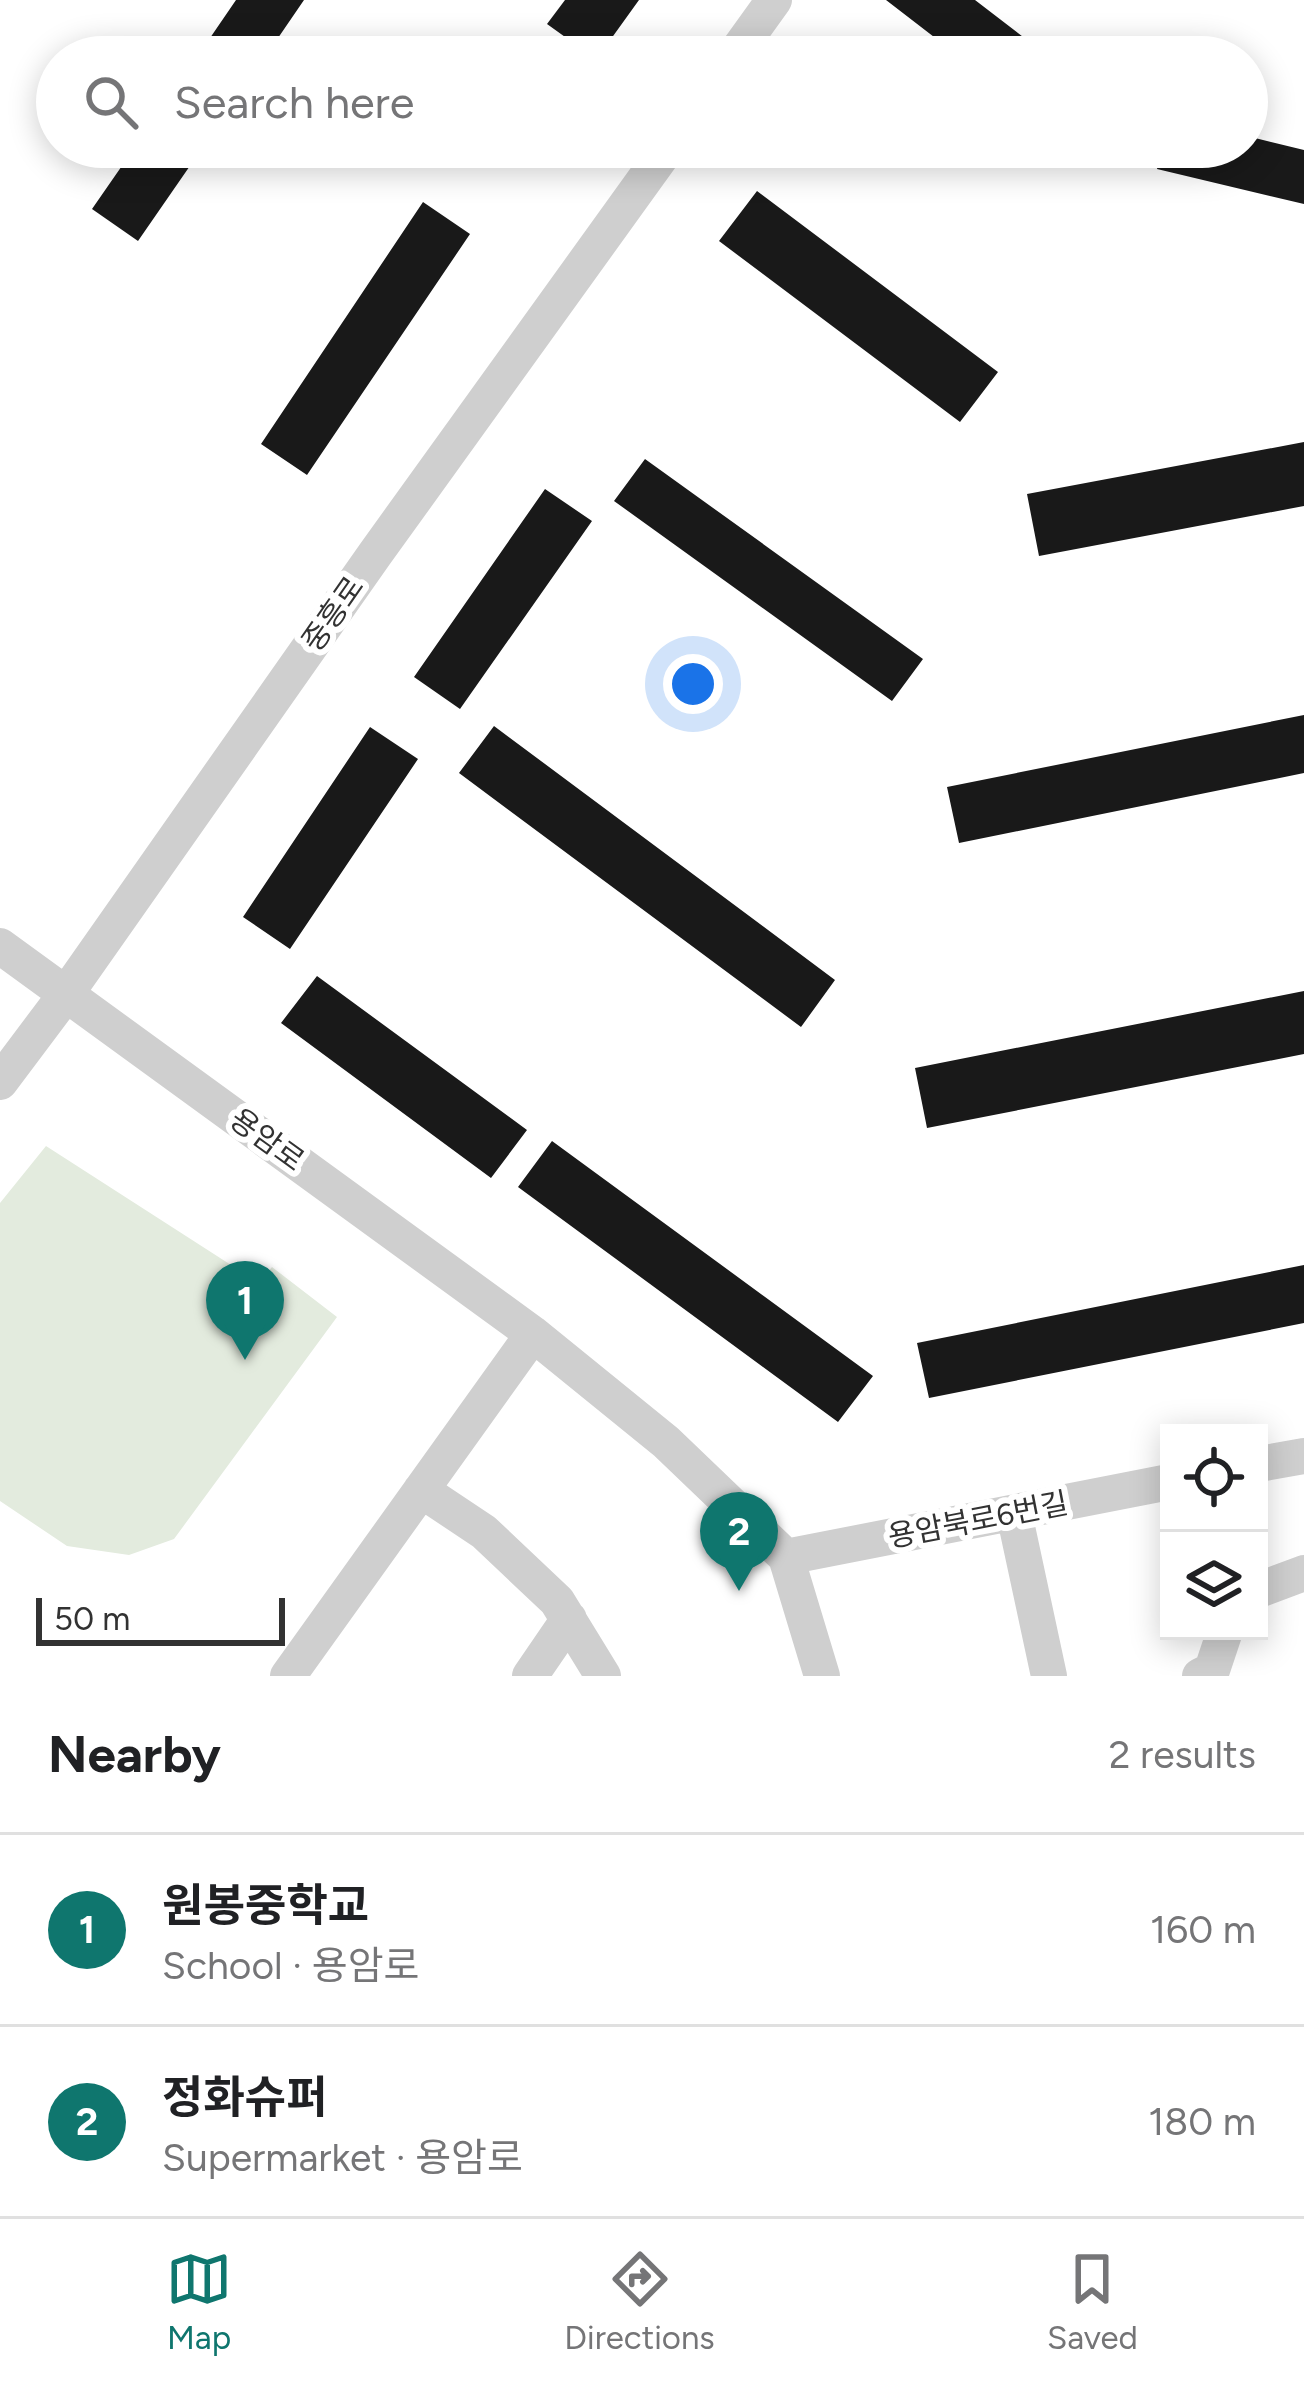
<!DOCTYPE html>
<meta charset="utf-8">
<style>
:root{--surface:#fff;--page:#f6f6f6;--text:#202124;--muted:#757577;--line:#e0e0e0;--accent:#0f766e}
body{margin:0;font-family:Figtree,"Noto Sans KR",sans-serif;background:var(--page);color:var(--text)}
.controls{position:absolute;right:36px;bottom:36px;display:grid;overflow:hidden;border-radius:0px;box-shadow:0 6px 30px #0003}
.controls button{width:108px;height:108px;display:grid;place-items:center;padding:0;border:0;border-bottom:3px solid var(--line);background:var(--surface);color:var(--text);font:60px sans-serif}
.scale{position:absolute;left:36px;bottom:30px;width:249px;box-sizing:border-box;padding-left:12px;border:6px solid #323232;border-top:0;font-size:33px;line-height:42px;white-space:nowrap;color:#323232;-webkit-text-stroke:9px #fff;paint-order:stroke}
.you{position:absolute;left:693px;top:684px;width:42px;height:42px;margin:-30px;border:9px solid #fff;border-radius:50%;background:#1a73e8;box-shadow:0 0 0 18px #1a73e833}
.badge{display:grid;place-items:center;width:78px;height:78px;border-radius:50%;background:var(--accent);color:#fff;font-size:39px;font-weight:700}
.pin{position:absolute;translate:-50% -99px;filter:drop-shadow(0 3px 6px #0008)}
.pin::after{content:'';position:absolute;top:63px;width:42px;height:36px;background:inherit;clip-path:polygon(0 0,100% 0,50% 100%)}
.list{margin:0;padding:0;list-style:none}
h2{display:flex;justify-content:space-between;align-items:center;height:156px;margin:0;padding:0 48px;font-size:51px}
h2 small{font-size:39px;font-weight:400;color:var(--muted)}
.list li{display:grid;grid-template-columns:78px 1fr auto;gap:36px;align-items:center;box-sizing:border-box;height:192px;padding:0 48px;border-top:3px solid var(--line)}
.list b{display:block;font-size:45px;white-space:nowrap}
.list p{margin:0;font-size:39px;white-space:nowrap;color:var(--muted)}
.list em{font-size:39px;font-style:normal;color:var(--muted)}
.icon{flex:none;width:66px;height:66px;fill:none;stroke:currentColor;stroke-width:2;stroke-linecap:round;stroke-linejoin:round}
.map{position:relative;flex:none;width:1304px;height:1676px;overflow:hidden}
.search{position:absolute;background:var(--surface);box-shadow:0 6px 30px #0003;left:36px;right:36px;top:36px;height:132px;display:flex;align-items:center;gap:30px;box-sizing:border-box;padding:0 42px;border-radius:66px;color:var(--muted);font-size:45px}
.sheet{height:540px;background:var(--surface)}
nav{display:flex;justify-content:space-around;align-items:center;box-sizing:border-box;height:168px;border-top:3px solid var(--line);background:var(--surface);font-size:33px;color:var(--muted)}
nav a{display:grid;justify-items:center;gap:6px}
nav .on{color:var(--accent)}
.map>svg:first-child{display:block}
.green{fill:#e3ebde}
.building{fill:#191919}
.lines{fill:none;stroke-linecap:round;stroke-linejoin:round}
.minor{stroke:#cfcfcf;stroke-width:36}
.labels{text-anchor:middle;stroke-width:12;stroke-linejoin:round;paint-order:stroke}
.street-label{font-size:30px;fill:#323232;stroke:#fff}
</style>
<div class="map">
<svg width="1304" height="1676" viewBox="0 0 1304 1676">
<rect width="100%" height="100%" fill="#fff"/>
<path class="green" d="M46 1146 259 1283 272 1267 337 1317 174 1539 129 1555 67 1546 0 1501V1203Z"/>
<path class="building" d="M236 0H304L265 57H197Z
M565 0H639L598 57H593L547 24Z
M886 0H975L1049 57H960Z
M1247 136 1304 150V204L1157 169 1162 147H1247Z
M135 147H203L138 241 92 209Z
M757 191 998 372 960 422 719 241Z
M423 202 470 234 307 475 261 444Z
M1304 442V506L1039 556 1027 494Z
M645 459 923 659 892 701 614 501Z
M545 489 592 521 460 709 414 677Z
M1304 715V773L959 843 947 787Z
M494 726 835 980 801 1027 459 773Z
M370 727 418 759 290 949 243 917Z
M317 976 527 1130 491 1178 281 1023Z
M1304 991V1054L927 1128 915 1068Z
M552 1141 873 1376 838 1422 518 1187Z
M1304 1265V1323L929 1398 917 1343Z"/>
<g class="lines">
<path class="minor" d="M733 57 774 0
M0 946 533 1334 666 1442 786 1557 822 1676
M0 1082 66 994 375 554 668 147
M1259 1464 1304 1456
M421 1490 484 1532 557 1601 603 1676
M1014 1513 1049 1676
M786 1557 1169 1482
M1259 1590 1304 1573
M288 1676 533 1334
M530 1676 569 1619
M1200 1676 1212 1670 1225 1631"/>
</g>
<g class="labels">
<g class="street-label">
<text transform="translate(333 614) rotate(-55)" y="10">중흥로</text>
<text transform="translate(267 1140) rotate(36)" y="10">용암로</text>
<text transform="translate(978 1520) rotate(-11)" y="10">용암북로6번길</text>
</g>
</g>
</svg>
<div class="controls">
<button><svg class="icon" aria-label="locate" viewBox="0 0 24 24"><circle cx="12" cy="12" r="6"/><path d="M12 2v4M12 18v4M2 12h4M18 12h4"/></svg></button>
<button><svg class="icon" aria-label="layers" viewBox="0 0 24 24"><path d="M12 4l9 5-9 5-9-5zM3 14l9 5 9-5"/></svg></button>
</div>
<div class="scale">50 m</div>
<div class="you"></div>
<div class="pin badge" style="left:245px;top:1360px">1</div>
<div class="pin badge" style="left:739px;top:1591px">2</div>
<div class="search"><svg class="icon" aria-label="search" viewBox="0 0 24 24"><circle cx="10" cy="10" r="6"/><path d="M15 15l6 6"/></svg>Search here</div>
</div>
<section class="sheet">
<h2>Nearby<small>2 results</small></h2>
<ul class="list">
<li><span class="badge">1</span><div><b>원봉중학교</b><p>School · 용암로</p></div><em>160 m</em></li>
<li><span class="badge">2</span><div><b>정화슈퍼</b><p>Supermarket · 용암로</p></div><em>180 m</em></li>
</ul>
</section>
<nav>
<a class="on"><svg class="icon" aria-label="map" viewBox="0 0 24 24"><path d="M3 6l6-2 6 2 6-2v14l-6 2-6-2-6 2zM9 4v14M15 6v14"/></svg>Map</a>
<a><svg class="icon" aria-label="directions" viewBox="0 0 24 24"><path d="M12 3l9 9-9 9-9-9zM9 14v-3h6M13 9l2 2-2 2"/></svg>Directions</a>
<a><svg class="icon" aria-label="saved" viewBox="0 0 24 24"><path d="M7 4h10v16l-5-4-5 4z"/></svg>Saved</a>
</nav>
